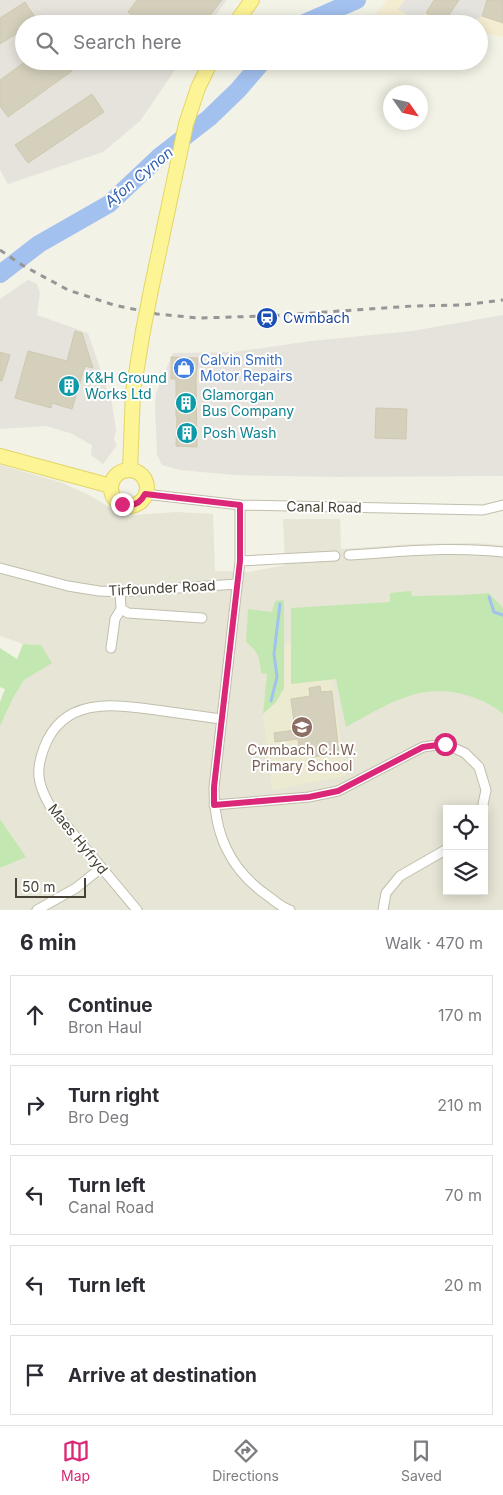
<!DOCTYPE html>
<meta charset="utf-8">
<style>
:root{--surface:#fff;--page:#f7f7f7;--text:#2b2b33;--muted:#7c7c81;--line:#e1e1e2;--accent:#db2777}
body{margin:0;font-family:Inter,sans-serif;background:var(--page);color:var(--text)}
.controls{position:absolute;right:15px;bottom:15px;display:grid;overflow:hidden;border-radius:0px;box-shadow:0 2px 12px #0003}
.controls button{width:45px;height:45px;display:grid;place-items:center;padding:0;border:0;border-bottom:1px solid var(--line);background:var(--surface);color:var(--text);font:25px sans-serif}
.compass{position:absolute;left:383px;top:85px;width:45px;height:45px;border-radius:50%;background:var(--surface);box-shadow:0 2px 12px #0003;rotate:124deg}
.scale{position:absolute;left:15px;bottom:12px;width:71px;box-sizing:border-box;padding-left:5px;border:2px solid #464336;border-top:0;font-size:14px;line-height:18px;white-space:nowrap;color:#464336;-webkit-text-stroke:4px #fff;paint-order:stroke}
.stop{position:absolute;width:15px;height:15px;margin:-11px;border:4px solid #db2777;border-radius:50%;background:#fff}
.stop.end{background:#db2777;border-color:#fff;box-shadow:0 1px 5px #0008}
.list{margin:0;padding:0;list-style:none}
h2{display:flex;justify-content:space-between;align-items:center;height:65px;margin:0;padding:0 20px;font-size:21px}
h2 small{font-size:16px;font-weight:400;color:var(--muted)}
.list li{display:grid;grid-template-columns:32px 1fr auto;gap:15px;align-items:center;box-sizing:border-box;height:80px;margin:0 10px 10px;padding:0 10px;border:1px solid var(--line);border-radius:0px}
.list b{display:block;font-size:19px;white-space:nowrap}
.list p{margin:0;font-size:16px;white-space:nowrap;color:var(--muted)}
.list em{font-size:16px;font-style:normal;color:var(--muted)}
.icon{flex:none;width:28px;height:28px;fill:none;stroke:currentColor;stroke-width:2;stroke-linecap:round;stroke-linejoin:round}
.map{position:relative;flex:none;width:503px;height:910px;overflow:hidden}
.search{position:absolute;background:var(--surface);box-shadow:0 2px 12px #0003;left:15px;right:15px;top:15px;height:55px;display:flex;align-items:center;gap:12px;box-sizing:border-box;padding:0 18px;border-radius:28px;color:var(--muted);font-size:19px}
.sheet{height:515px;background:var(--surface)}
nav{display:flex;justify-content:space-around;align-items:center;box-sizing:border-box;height:70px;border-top:1px solid var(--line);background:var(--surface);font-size:14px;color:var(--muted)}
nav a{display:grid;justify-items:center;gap:2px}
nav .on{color:var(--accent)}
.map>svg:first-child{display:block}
.residential{fill:#e7e5d5;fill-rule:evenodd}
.commercial{fill:#f5edd2}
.industrial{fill:#e5e3db}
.education{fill:#ecead0}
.green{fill:#c3e7b0}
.parking{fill:#e4e3de}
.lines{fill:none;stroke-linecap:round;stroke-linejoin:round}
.stream{stroke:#a3c1ef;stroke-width:3}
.river{stroke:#a3c1ef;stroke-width:18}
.building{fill:#d4d0bc;stroke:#cfc9af}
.street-casing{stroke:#c1beac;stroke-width:11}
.primary-casing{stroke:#e2d666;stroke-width:16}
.street{stroke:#fff;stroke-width:9}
.primary{stroke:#fdf496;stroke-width:14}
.rail{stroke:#969696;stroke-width:3;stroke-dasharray:6 6;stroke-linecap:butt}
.primary-bridge-casing{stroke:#e2d666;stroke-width:16;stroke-linecap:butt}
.primary-bridge{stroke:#fdf496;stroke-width:14}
.route{stroke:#db2777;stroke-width:6}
.labels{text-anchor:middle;stroke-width:4;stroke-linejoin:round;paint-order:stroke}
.transit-label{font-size:14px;fill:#164399;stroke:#fff;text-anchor:start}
.shop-label{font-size:14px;fill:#366cbe;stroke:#fff;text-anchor:start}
.culture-label{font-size:14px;fill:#0d838f;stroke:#fff;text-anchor:start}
.street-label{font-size:14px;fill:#464336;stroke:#fff}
.education-label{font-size:14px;fill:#785e54;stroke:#fff}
.water-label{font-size:15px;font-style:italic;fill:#3060b0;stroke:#fff}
</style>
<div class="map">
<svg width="503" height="910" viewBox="0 0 503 910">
<rect width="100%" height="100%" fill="#f3f2e6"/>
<path class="residential" d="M0 465 63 483 89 495 114 510 135 515 176 512 213 514 215 571 249 572 285 565 283 519H340L341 549 413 544 474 543 503 545V910H0V868L25 856 0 819V726L13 698 24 680 41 645 23 644 0 636ZM447 809H484V891H447Z"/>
<path class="commercial" d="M387 0H503V37L479 32V24H398L370 21Z"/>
<path class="industrial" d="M0 0H227L209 24H24V61H181L140 121 103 152 8 184 0 170Z
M28 280 37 284 40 293 37 315 88 333 112 404 116 430 114 440 117 445 103 464 91 455 92 445 70 433 46 426 0 429V299Z
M503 315V476L336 477 235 475 180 470 162 465 157 455 155 405 156 393 173 353 234 352 311 341 412 331Z"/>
<path class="education" d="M334 640 336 678 332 680 346 776 272 790 263 714 276 702 284 688 285 642Z"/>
<path class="green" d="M411 591 412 596 462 595 489 593 503 608V714C493 705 481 700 469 696 422 680 386 705 346 727L336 679 291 684V608L390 602V593Z
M284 600V688L276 702 263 714 267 674 261 673C260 658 258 651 246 642L248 609 272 612 275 601Z
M23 644 41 645 52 663 24 680 13 698 0 726V702L5 689 0 687V648L17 659Z
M0 819 26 857 0 868Z"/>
<path class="parking" d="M405 0H434L419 22 398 9Z
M459 0H487L482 16 469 24H456L445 21Z"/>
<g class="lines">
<path class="stream" d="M489 597 494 612 503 615
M271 701 277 677 274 654 280 604"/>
<path class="river" d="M302 24 357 0
M0 274 39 244 109 204 160 156 209 118 238 90 263 61"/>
</g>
<path class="building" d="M137 0H222L203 24H143L128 12Z
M434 0H459L445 21 439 17 437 20 426 13Z
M487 0H503V23L482 16Z
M25 2 37 20 32 24H24V29L0 44V18Z
M26 61H64L72 71 8 117 0 106V80Z
M92 94 104 112 28 163 15 145Z
M75 331 82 333 93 368 85 366 72 409 52 403 51 408 15 398 28 351 67 361Z
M0 352 10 355 2 381H0Z
M171 357 198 358 196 379 197 447 176 446 177 417H176V379H171Z
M376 408 407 409 406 439 375 438Z
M320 686 321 692 332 691 339 753 312 757 311 753 300 754 298 739 275 742 274 733 295 730 291 699 310 696 309 688Z"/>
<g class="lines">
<g class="street-casing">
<path id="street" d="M145 494 240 505 483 510 503 505
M240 505V561L214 787C214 833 229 869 268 896 275 901 282 908 290 910
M349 555C400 552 452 546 503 552
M240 561 335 556
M0 568 68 586 99 591 120 592 237 584
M121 609 128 613 202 618
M111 648 115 619 121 609 120 592
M214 805 309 797 338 791 423 747 445 744 465 753 479 767 486 790 482 809
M37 910 76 888 101 868
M137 910 50 806C38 785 35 771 44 748 63 697 112 704 156 710 178 713 199 716 221 719
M383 910 386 893 400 876 447 849"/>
</g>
<g class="primary-casing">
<path id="primary" d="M235 24 252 0
M151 290 186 124 198 88 211 61
M0 456 111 486
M130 470 133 392 143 331
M111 488a18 18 0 1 1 36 0a18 18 0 1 1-36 0Z"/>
</g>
<use href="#street" class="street"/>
<use href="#primary" class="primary"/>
<path class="rail" d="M0 250 22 265 68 290 114 305 157 314 198 318 268 316 413 306 464 305 503 300"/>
<g class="primary-bridge-casing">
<path id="primary-bridge" d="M143 331 151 290"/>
</g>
<use href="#primary-bridge" class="primary-bridge"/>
</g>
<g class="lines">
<path class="route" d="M122 504C132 507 140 504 145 494L240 505V561L214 787V805L309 797 338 791 423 747 445 744"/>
</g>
<defs>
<g id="station-disc" transform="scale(1.125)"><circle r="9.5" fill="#1a4fb4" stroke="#fff"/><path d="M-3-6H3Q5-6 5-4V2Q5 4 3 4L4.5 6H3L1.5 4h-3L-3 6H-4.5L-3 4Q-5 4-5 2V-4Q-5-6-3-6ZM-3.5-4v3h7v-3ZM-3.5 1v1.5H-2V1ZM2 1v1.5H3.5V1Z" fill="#fff"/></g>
<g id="shop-disc" transform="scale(1.125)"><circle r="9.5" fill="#3f7fe0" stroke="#fff"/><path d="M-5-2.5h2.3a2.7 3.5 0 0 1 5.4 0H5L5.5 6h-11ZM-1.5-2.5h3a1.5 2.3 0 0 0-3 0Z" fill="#fff"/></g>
<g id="building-disc" transform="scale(1.125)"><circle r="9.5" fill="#0f9aa8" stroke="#fff"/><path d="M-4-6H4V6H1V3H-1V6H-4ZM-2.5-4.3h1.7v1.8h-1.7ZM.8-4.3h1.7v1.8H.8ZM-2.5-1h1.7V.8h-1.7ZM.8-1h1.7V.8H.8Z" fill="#fff"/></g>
<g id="school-disc" transform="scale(1.125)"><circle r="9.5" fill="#8d6e63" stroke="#fff"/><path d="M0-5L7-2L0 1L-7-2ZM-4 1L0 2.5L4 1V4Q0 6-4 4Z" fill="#fff"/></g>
</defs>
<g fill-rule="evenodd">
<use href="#station-disc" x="267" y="318"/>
<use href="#shop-disc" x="184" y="368"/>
<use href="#building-disc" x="69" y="386"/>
<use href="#building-disc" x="186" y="403"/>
<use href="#building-disc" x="187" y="433"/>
<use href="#school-disc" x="302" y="727"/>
</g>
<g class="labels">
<g class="transit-label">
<text x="283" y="323">Cwmbach</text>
</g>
<g class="shop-label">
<text x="200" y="365">Calvin Smith<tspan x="200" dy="16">Motor Repairs</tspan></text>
</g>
<g class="culture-label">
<text x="85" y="383">K&amp;H Ground<tspan x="85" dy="16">Works Ltd</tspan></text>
<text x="202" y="400">Glamorgan<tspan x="202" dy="16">Bus Company</tspan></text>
<text x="203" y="438">Posh Wash</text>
</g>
<g class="street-label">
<text transform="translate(324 507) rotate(1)" y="5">Canal Road</text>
<text transform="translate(162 588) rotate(-3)" y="5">Tirfounder Road</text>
<text transform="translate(78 839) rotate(51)" y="5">Maes Hyfryd</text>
</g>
<g class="education-label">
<text x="302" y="755">Cwmbach C.I.W.<tspan x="302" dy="16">Primary School</tspan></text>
</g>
<g class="water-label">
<text transform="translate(139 177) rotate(-40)" y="5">Afon Cynon</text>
</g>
</g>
</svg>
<div class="controls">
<button><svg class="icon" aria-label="locate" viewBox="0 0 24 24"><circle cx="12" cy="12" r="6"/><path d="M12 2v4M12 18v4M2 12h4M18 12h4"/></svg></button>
<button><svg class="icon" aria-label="layers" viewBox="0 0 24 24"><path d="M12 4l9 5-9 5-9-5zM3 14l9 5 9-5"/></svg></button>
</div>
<svg class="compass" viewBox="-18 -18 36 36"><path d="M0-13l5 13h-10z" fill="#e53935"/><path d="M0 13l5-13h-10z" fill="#7c7c81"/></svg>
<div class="scale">50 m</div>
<div class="stop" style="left:445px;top:744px"></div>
<div class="stop end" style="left:122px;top:504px"></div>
<div class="search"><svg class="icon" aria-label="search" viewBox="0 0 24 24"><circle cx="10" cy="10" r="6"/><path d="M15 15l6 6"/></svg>Search here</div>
</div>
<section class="sheet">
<h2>6 min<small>Walk · 470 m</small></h2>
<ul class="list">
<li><svg class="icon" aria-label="ahead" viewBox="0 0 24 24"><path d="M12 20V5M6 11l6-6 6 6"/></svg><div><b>Continue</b><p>Bron Haul</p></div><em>170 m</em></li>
<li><svg class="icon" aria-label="right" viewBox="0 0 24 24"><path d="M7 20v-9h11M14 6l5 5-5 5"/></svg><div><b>Turn right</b><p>Bro Deg</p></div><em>210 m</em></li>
<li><svg class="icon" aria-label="left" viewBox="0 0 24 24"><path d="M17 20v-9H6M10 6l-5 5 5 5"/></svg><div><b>Turn left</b><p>Canal Road</p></div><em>70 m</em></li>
<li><svg class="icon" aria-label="left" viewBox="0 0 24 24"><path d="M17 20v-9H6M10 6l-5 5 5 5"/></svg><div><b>Turn left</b></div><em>20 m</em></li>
<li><svg class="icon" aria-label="arrive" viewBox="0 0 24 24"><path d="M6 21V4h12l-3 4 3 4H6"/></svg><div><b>Arrive at destination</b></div></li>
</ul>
</section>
<nav>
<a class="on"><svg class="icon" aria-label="map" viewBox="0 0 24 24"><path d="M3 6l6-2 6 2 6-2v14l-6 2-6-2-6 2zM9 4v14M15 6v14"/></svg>Map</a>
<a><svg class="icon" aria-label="directions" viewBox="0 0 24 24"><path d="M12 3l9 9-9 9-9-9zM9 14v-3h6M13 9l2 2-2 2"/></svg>Directions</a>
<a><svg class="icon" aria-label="saved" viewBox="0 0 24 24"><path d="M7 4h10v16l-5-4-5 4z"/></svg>Saved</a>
</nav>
